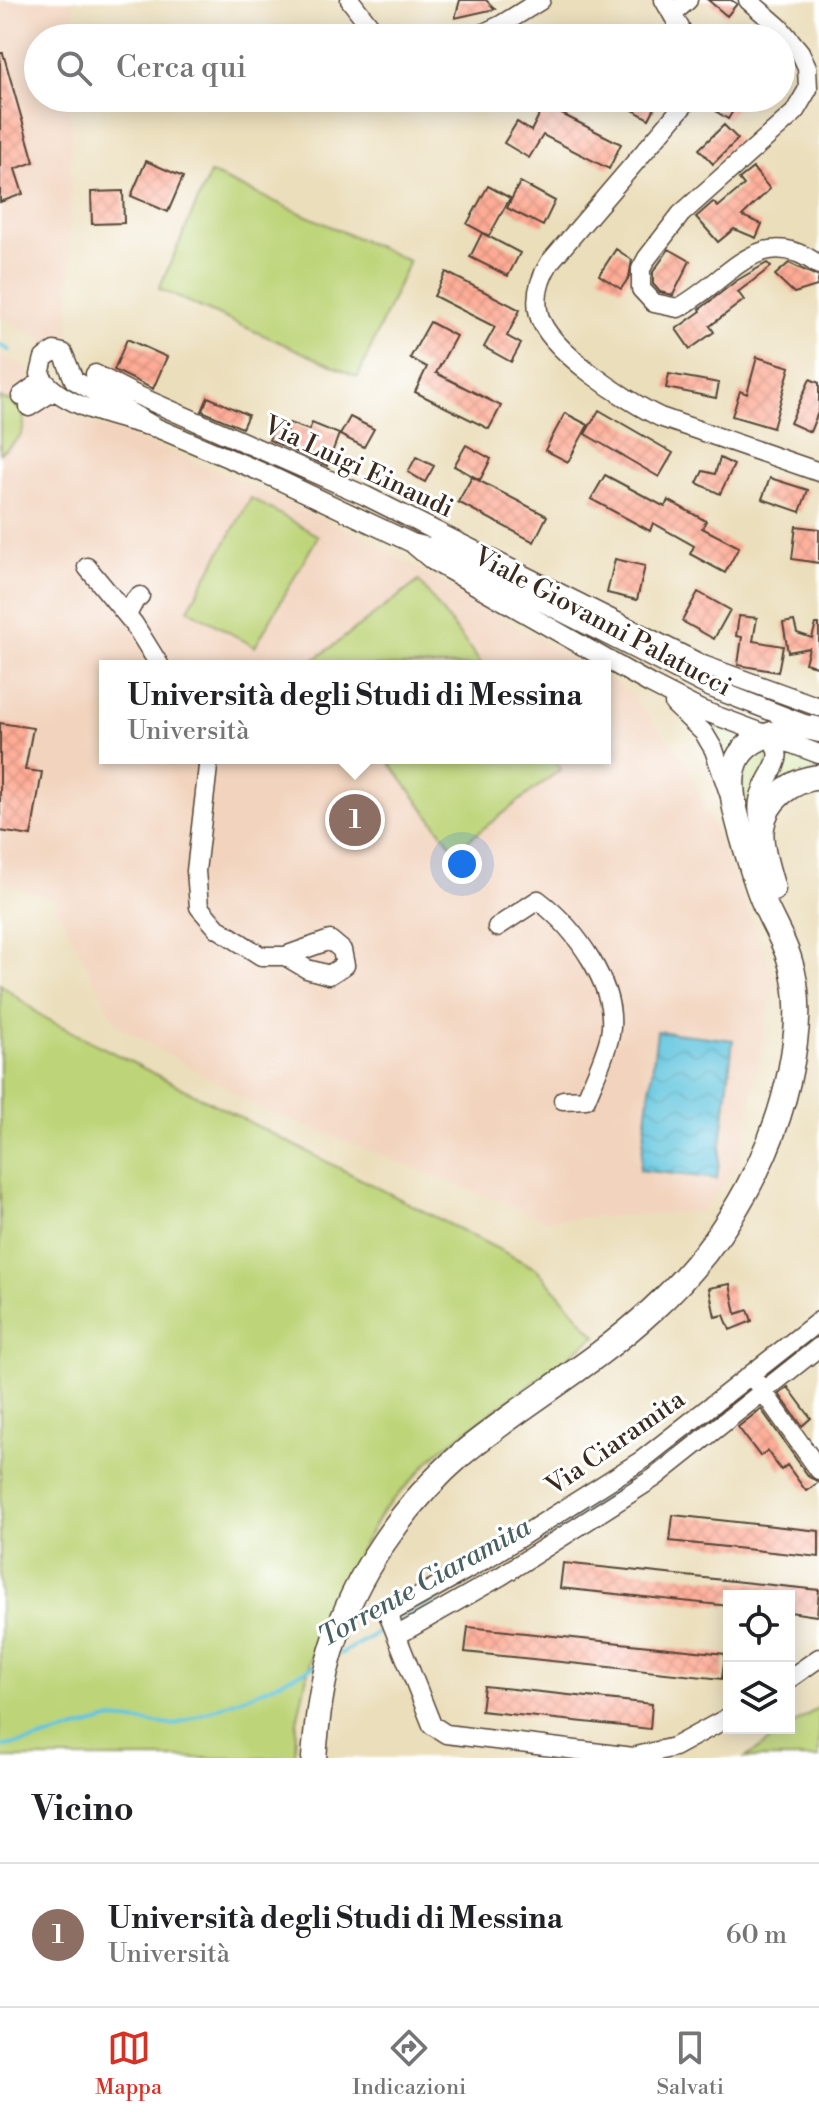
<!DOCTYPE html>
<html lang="it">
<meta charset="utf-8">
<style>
:root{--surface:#fff;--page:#f6f6f6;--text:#202124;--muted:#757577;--line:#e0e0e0;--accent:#d93025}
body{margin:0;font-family:"Libre Bodoni",serif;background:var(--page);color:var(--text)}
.controls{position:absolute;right:24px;bottom:24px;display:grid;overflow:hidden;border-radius:0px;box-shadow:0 4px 20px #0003}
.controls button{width:72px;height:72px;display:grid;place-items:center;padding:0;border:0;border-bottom:2px solid var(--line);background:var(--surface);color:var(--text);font:40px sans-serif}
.you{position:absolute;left:462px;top:864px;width:28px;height:28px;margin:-20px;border:6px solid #fff;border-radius:50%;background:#1a73e8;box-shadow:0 0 0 12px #1a73e833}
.badge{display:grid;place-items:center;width:52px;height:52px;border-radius:50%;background:var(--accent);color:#fff;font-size:26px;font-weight:700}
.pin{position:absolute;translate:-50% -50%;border:4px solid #fff;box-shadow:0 2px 8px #0006}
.popup{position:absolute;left:99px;top:660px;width:512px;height:104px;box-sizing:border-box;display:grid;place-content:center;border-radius:0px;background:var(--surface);filter:drop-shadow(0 2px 6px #0005);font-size:26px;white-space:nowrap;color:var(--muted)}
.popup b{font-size:30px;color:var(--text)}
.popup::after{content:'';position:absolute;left:50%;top:100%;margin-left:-16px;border:16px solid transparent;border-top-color:var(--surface)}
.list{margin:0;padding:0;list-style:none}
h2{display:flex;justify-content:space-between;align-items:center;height:104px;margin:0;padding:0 32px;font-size:34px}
h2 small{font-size:26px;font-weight:400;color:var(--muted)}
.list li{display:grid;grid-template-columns:52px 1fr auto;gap:24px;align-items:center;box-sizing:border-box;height:144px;padding:0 32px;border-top:2px solid var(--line)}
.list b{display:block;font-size:30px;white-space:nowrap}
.list p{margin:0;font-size:26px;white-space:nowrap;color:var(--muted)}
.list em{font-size:26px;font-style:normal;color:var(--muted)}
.icon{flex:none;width:44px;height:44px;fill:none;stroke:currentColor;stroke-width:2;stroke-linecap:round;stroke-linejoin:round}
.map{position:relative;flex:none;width:819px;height:1758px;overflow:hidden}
.search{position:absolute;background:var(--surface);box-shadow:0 4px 20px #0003;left:24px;right:24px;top:24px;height:88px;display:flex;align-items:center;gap:20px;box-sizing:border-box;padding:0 28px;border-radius:44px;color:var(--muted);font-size:30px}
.sheet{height:248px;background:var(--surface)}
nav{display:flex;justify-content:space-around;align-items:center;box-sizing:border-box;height:112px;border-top:2px solid var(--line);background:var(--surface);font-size:22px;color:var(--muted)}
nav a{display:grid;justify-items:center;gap:4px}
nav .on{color:var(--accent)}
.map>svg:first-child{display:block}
.built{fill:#f2d4be}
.green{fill:#bdd478;stroke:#7c7f4b;stroke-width:2}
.water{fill:url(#water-waves);stroke:#4e787e;stroke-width:2}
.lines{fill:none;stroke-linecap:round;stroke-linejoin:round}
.stream{stroke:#61c5de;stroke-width:4}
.building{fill:url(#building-cross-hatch)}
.minor-casing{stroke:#554536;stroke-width:21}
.major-casing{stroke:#554536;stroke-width:27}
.minor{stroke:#fff;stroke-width:18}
.major{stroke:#fff;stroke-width:24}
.labels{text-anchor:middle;stroke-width:6;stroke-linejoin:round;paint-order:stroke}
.street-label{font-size:26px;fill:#3b2a1e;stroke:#fff}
.water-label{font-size:28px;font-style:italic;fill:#486061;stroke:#fff}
</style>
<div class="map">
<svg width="819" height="1758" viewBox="0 0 819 1758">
<defs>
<pattern id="water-waves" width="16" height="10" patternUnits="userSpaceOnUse" patternTransform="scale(2)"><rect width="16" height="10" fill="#61c5de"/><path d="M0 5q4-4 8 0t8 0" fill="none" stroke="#55a9be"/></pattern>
<pattern id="building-cross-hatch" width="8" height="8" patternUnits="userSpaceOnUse" patternTransform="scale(2)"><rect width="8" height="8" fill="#feab95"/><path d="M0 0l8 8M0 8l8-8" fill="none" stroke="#db9380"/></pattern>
</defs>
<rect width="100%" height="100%" fill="#fff"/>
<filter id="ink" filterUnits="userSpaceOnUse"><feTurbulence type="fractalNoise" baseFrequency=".0125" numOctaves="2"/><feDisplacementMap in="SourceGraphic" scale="16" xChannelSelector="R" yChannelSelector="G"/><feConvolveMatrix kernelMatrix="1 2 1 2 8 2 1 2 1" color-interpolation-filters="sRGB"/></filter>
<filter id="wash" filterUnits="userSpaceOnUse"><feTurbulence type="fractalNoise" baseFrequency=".006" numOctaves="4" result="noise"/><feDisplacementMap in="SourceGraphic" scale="32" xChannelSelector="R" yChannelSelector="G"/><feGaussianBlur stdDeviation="1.8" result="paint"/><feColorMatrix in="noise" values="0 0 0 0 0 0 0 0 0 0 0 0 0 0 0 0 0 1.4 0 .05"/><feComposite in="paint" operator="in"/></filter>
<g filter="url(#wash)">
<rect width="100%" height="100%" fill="#ebdebb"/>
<path class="built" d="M0 0H74L73 38H38V98H72L69 343 45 342 0 316Z
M0 355 26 367 34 386 44 397 70 415 98 426 118 430 231 477 362 536 585 666H105V758H605V677L627 690 684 758 775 978 739 1164 702 1212 546 1220 262 1109 117 1025 53 900 0 882Z"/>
<path class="green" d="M210 173 409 261 358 377 159 289Z
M0 398C19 401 30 419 20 436 15 443 7 448 0 453Z
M251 498 318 536 255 647 188 609Z
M419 581 483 666H316L313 661Z
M705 720 745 737 727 764 715 736Z
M765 743 771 751 751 822 742 786 750 753Z
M786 751 819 765V769L773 789 784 765Z
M386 758H553L561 769 455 850Z
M0 984 43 1017 537 1269 596 1336 438 1452 382 1512 319 1620 296 1726 295 1758H0Z
M819 1707V1758H745Z"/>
<path class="water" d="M657 1031 733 1040 717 1179 640 1170Z"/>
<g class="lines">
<path class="stream" d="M0 345 9 350
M763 1376 819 1335
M396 1623 550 1534 648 1470 725 1406
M340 1654 388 1627
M0 1747 33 1741 113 1719 174 1725 263 1690 317 1665"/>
</g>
<g id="blocks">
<path class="building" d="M460 0H486L495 9 455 18Z
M708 0H731L737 4 727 16Z
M0 53H3L34 162 15 169 23 194 0 202Z
M612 98H660L649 119Z
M728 98H741L728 119 717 112Z
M544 105 621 144 609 169 543 135 529 158 504 143 517 122 531 131Z
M724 125 738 139 713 164 699 149Z
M146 161 183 177 168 212 131 196Z
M753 168 770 189 742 216 762 224 756 238 734 229 718 242 696 217 713 202 718 207 744 185 739 179Z
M520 182 555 201 543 226 507 208Z
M488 186 510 198 489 236 467 224Z
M123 191 124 223 92 224 91 192Z
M482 233 520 253 508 276 470 257Z
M616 249 632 260 629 277 621 289 599 275Z
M669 249 690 261 673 295 660 292 653 284V272Z
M767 263 771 267 738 292 744 300 710 326 714 332 690 349 676 329 701 311 700 309 736 281Z
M789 263 819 277 817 286 794 293 775 275Z
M446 272 520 310 507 336 521 344 511 362 484 347 495 327 434 296Z
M430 322 456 336 436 373 501 406 489 429 415 392 427 367 410 358Z
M127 339 167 357 153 389 114 370Z
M757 357 790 367 773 428 732 416 740 391 747 394Z
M669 374 719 383 716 398 666 388Z
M810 379 819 383V410L810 432 790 423Z
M208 397 248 415 242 428 202 411Z
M599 410 673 453 659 477 585 434Z
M565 413 588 425 568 462 545 450Z
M350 417 374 429 364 447 340 435Z
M289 423 309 430 312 423 339 434 327 466 269 440 274 427 286 432Z
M466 445 491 459 480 480 454 466Z
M416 457 434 466 425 482 408 472Z
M720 458 734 465 720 494 697 483 703 471 715 474Z
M605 475 665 507 668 500 706 521 702 528 739 547 725 573 690 554 694 546 653 523 650 531 591 499Z
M472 477 547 516 534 542 458 502Z
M770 478 808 490 800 512 762 499Z
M796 526 819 529V563L792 559Z
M615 559 645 566 637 600 607 593Z
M698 592 730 610 714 639 682 621Z
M739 616 757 618 753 641 783 646 778 672 738 665 742 637 736 636Z
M794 621 797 633 812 638 816 624H819V667L805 663 809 648 788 652 783 623Z
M0 723 33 728 25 770 42 772 31 836 0 831Z
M730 1284 736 1314 748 1310 752 1321 730 1330 724 1315 715 1317 709 1288Z
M788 1387 811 1418 802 1426 779 1394Z
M761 1409 809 1477 819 1482 806 1491 787 1465 781 1470 767 1451 760 1456 738 1427Z
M673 1515 819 1531V1557L670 1541Z
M563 1563 819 1590 817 1616 789 1612V1596H729V1606L560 1588Z
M468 1627 725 1654 722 1679 465 1652Z
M484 1686 652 1704 650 1729 481 1711Z"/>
</g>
</g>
<g filter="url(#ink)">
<use href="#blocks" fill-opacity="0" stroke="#554536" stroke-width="2"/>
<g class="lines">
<g class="minor-casing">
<path id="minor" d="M350 0 379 38
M664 0 686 38
M748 0 780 28 800 52 807 67 808 89 794 113 681 214 647 258 641 269V289L654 303 678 308C728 282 759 220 819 265
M672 14 688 0
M473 38 501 25 541 0
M690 98 550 262C540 278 534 296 539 315 548 350 628 402 660 417L819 472
M95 374 132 393 366 496 703 665 819 707
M21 396 43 380
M29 407 54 391
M157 428C123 419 58 407 40 374L44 358 54 351 63 353 74 380 157 428 266 474 412 543 440 550 709 687 809 726
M414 545 433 561 650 684 701 710 819 754
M87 567 134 624 160 666
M127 615 135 600 140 596
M674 704 704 733 714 750 730 796
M209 758 196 871 199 907 217 928 261 956H285L330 940 342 950 345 965 329 975 307 969 285 956
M760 823C758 812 757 802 762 791 772 764 788 761 768 733
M497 927 538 900C575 928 619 987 610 1035 605 1057 594 1079 586 1099L563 1100
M757 1383 819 1470
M398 1635 501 1576 654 1478 819 1347
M789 1679 819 1658
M729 1717 674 1747 633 1757 446 1734 432 1725 388 1614 489 1557 642 1460 819 1321"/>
</g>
<g class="major-casing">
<path id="major" d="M773 889C768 871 759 845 762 827 766 799 792 780 819 777
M314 1758C317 1721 321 1685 332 1649 354 1575 405 1503 463 1453 524 1403 594 1364 652 1310 728 1241 782 1145 795 1042 799 1014 798 985 789 958 783 939 772 922 764 903 756 885 751 865 745 846 733 804 714 750 772 734 788 730 803 724 819 730"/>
</g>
<use href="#minor" class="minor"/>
<use href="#major" class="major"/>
</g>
</g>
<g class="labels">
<g class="street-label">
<text transform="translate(359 466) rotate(25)" y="9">Via Luigi Einaudi</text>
<text transform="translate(603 621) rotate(28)" y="9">Viale Giovanni Palatucci</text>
<text transform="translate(615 1442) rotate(-35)" y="9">Via Ciaramita</text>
</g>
<g class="water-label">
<text transform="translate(424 1581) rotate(-29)" y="10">Torrente Ciaramita</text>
</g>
</g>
</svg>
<div class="controls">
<button><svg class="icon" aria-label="locate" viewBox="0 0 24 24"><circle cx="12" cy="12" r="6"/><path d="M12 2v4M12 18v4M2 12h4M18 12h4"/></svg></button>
<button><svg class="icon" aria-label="layers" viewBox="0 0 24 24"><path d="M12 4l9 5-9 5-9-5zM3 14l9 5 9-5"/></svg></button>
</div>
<div class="you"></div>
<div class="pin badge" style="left:355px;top:820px;background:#8d6e63">1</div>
<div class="popup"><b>Università degli Studi di Messina</b>Università</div>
<div class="search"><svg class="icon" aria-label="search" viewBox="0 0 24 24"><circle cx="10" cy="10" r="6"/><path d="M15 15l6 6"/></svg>Cerca qui</div>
</div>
<section class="sheet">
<h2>Vicino<small></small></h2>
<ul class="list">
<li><span class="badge" style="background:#8d6e63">1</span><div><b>Università degli Studi di Messina</b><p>Università</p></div><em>60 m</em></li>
</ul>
</section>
<nav>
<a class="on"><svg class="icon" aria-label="map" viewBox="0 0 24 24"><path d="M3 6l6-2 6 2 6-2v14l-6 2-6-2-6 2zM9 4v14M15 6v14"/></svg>Mappa</a>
<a><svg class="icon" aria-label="directions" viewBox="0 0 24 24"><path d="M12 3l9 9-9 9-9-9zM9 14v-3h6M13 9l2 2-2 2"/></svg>Indicazioni</a>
<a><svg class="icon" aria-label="saved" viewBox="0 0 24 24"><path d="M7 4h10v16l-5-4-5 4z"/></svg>Salvati</a>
</nav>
